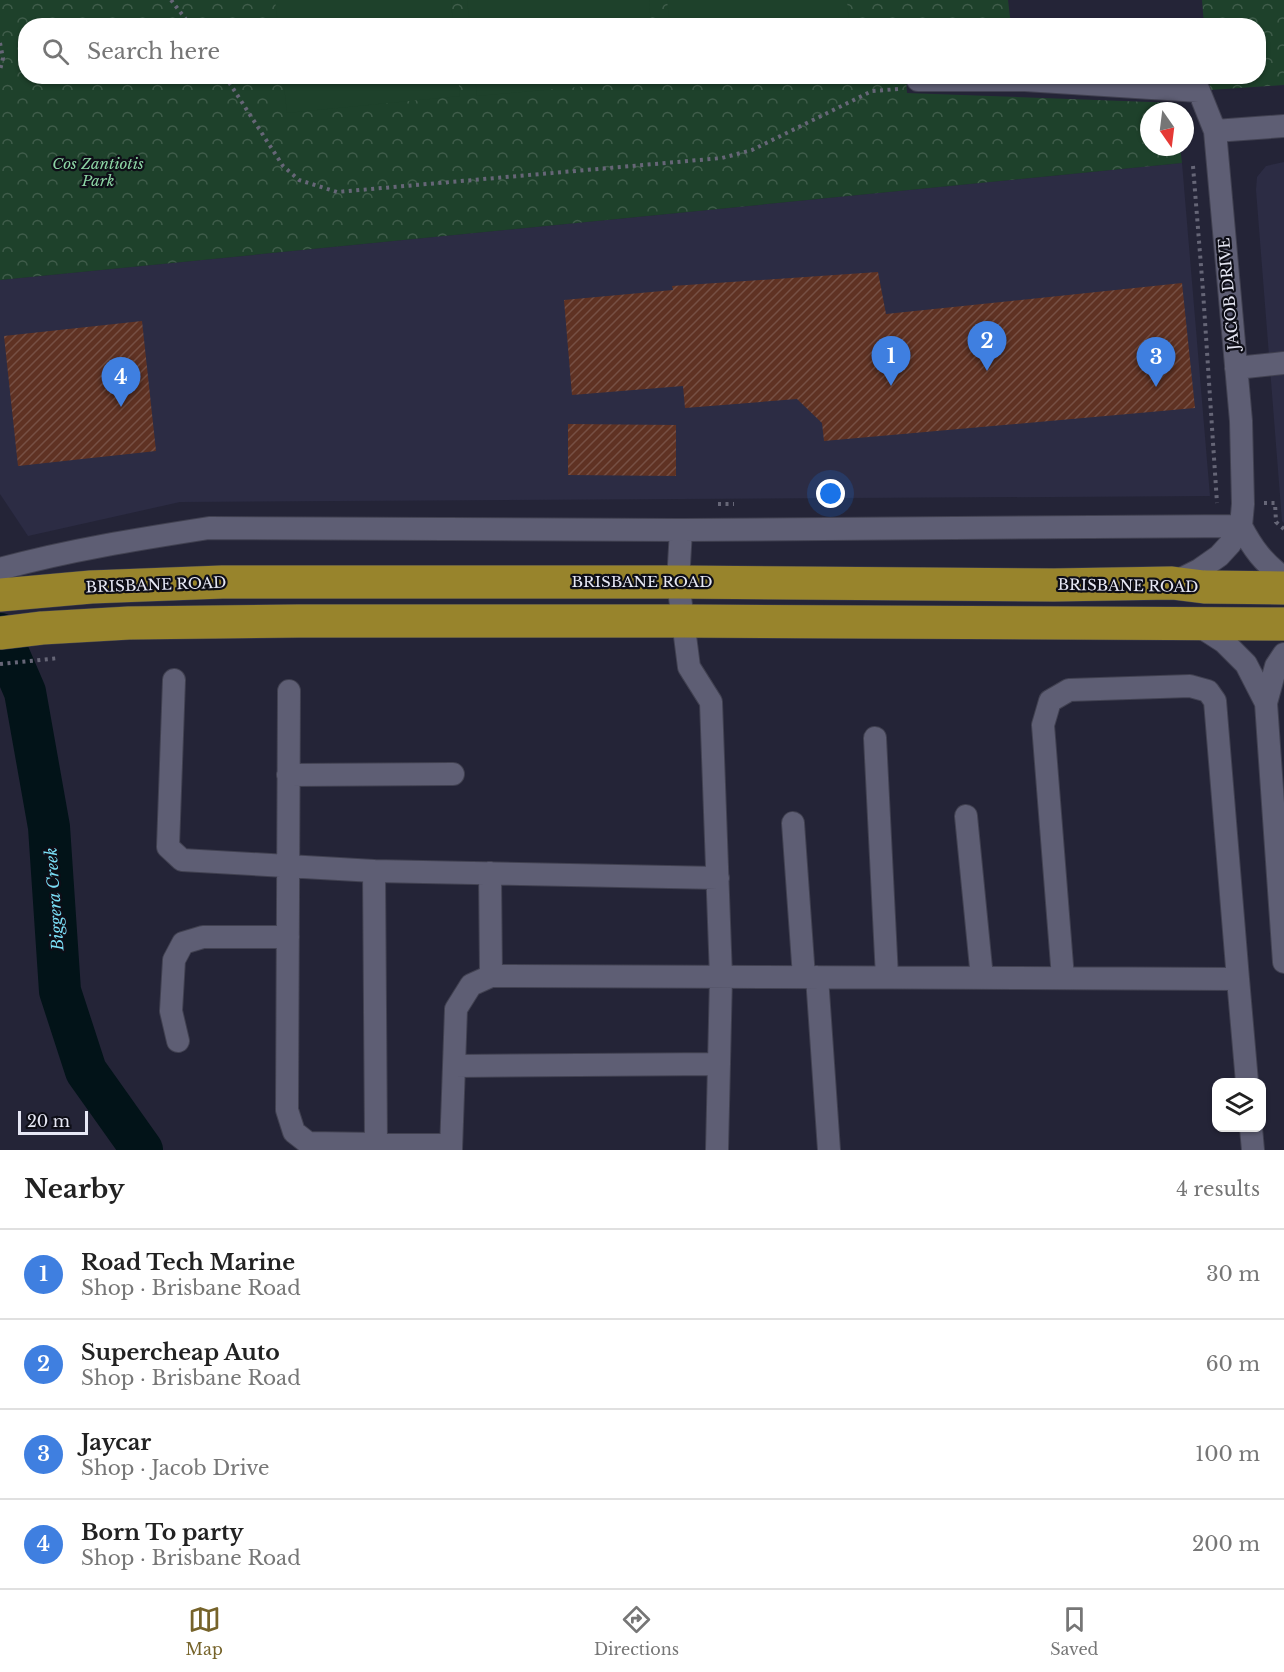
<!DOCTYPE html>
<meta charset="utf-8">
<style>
:root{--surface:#fff;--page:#f2f2f2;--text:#222;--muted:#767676;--line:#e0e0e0;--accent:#76632a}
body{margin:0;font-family:"Libre Baskerville",serif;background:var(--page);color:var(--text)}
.controls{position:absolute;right:18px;bottom:18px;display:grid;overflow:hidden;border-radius:12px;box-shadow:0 2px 4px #0004}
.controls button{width:54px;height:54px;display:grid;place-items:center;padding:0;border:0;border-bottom:2px solid var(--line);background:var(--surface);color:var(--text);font:30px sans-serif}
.compass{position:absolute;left:1140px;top:102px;width:54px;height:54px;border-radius:50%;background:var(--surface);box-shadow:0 2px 4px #0004;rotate:166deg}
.scale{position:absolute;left:18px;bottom:15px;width:70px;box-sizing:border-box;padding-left:6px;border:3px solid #e6e7f4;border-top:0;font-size:16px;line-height:21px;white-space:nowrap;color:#e6e7f4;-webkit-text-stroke:4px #0e0e17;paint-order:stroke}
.you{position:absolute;left:831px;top:494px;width:21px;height:21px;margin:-15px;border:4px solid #fff;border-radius:50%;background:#1a73e8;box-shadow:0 0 0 9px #1a73e833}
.badge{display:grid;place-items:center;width:39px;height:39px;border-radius:50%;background:var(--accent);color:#fff;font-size:20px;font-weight:700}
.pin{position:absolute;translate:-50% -50px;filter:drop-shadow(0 2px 3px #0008)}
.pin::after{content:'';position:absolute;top:32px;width:21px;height:18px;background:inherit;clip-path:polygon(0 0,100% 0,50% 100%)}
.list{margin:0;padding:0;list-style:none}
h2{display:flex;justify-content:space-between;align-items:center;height:78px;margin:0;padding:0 24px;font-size:26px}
h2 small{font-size:20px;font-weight:400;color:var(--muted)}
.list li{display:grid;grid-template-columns:39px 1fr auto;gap:18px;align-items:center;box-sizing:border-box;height:90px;padding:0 24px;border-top:2px solid var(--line)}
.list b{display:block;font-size:22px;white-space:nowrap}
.list p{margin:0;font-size:20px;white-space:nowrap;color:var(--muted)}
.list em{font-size:20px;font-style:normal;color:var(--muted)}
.icon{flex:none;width:33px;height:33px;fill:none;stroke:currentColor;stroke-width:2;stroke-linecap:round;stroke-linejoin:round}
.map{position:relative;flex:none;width:1284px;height:1150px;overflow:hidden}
.search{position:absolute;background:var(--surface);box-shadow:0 2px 4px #0004;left:18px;right:18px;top:18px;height:66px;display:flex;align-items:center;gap:15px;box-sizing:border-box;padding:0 21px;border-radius:24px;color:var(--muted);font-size:22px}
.sheet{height:438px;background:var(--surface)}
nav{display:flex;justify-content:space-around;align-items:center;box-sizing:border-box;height:84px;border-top:2px solid var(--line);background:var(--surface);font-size:16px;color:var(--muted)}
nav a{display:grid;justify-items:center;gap:3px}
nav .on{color:var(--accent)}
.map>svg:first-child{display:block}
.built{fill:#2c2c44}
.park{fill:url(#park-crowns)}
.pitch{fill:#1e412b}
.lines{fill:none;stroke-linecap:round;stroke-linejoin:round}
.river{stroke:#021318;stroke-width:42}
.building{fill:url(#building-hatch)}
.minor-casing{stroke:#414151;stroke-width:24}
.highway-casing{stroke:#414151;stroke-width:34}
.path{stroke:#667;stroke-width:4;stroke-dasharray:3 4.5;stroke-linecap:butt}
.minor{stroke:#5e5e74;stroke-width:22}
.highway{stroke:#98842c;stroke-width:33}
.labels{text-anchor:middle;stroke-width:4.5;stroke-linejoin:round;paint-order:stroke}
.park-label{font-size:15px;font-style:italic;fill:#8cd4a4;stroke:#0e0e17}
.street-label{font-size:15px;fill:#e6e7f4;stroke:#0e0e17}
.water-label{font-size:16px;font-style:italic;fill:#7adef6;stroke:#0e0e17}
</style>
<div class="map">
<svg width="1284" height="1150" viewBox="0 0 1284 1150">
<defs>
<pattern id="park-crowns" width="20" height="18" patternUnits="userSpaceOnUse" patternTransform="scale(1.5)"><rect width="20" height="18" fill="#1e412b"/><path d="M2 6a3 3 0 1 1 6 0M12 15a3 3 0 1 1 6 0" fill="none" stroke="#3f5c4a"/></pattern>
<pattern id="building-hatch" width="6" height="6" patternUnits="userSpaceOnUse" patternTransform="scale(1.5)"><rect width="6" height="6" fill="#5f3223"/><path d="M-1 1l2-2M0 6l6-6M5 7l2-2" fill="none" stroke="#765044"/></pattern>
</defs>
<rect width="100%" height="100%" fill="#242437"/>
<path class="built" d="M1284 162V523L1282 521 1256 190 1257 177 1266 166Z
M1182 163 1210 496 180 502 28 536 0 494V280Z"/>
<path class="park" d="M0 0H1008L1011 25 26 26V76H906L907 93 1177 103 1178 111H1149V147H1180L1182 163 0 280Z
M1202 0H1284V85L1210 90 1209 77 1258 76V26L1204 25Z"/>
<path class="pitch" d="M275 0H451L453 25H278Z
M467 0H649L651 25H470Z
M667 0H847L849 25H670Z
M283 77H458L460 96 287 113Z
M656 77V80L477 96 475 77Z"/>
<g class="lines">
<path class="river" d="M0 634 25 692 49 827 60 991 86 1071 142 1150"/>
</g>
<path class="building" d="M878 272 886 314 1182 283 1195 408 824 441 822 423 797 399 685 408 683 386 572 395 564 300 673 290 672 286Z
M142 321 156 451 18 466 4 336Z
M568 424 676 425V476L568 475Z"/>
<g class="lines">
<g class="minor-casing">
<path id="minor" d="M918 80H1025L1199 91 1215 131
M1236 368 1284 363
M1241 526C1253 549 1263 562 1284 578
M681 530 678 582 689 667 711 702 721 977 717 1150
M0 569C69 550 139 539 209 528L681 530 1241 526
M1173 583 1199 570 1219 556 1230 544 1241 526 1243 504 1241 421 1215 131 1284 126
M1196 624 1224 642 1246 664 1266 703
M1284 654 1276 666 1266 703 1284 962
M174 680 168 847 182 860 374 871 376 1144
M289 691 287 1110 294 1132 308 1143 450 1145
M875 738 887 977
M288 775 453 774
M966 816 982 978
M793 823 804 977
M374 871 718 878
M490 873 491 976
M817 977 829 1150
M1063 978 1043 725 1050 701 1069 690 1190 686 1208 691 1215 701 1238 979
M178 1041 171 1011 174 960 183 943 203 937H288
M454 1066 719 1064
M1251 1128 1253 1150
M451 1150 456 1009 471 985 491 976 1238 979 1247 1082"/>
</g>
<g class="highway-casing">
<path id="highway" d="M0 595 91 587 222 582H678L1054 585 1172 583 1204 587 1284 588
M0 633 42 628 129 623 299 621H683L1284 624"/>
</g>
<path class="path" d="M171 0 191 26
M0 43 3 58 0 70
M225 76 283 166 299 180 337 192 722 158 752 150 872 91 899 89
M1193 166 1203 291 1217 503
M1264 503H1275L1276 522 1284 529
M718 504H734
M0 664 59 658"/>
<use href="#minor" class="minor"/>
<use href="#highway" class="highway"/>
</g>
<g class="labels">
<g class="park-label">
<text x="98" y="169">Cos Zantiotis<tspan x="98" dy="17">Park</tspan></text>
</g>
<g class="street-label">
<text transform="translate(1229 294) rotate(-95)" y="5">JACOB DRIVE</text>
<text x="642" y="587">BRISBANE ROAD</text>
<text transform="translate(156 585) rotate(-2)" y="5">BRISBANE ROAD</text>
<text transform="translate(1128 586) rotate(1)" y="5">BRISBANE ROAD</text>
</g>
<g class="water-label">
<text transform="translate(54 899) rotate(-94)" y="6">Biggera Creek</text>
</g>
</g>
</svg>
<div class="controls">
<button><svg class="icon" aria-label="layers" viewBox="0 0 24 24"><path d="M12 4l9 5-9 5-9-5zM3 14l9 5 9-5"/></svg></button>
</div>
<svg class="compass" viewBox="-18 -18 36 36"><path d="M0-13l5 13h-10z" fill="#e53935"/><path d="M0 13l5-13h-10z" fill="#767676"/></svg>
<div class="scale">20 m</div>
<div class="you"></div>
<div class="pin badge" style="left:891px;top:386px;background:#3f7fe0">1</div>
<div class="pin badge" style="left:987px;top:371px;background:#3f7fe0">2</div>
<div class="pin badge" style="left:1156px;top:387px;background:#3f7fe0">3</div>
<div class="pin badge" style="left:121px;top:407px;background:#3f7fe0">4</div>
<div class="search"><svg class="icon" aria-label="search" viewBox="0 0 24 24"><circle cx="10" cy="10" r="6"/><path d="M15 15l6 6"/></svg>Search here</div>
</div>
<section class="sheet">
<h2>Nearby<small>4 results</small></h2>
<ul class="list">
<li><span class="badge" style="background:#3f7fe0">1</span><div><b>Road Tech Marine</b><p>Shop · Brisbane Road</p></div><em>30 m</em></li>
<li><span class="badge" style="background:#3f7fe0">2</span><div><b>Supercheap Auto</b><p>Shop · Brisbane Road</p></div><em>60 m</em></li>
<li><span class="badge" style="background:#3f7fe0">3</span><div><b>Jaycar</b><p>Shop · Jacob Drive</p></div><em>100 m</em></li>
<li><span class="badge" style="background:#3f7fe0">4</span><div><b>Born To party</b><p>Shop · Brisbane Road</p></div><em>200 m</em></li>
</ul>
</section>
<nav>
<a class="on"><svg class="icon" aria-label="map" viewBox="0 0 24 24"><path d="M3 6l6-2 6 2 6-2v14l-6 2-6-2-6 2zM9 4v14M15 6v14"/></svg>Map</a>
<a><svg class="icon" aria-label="directions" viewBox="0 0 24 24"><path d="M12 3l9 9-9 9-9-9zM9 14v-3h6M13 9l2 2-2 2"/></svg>Directions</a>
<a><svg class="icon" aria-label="saved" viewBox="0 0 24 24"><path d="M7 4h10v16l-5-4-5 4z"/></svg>Saved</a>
</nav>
